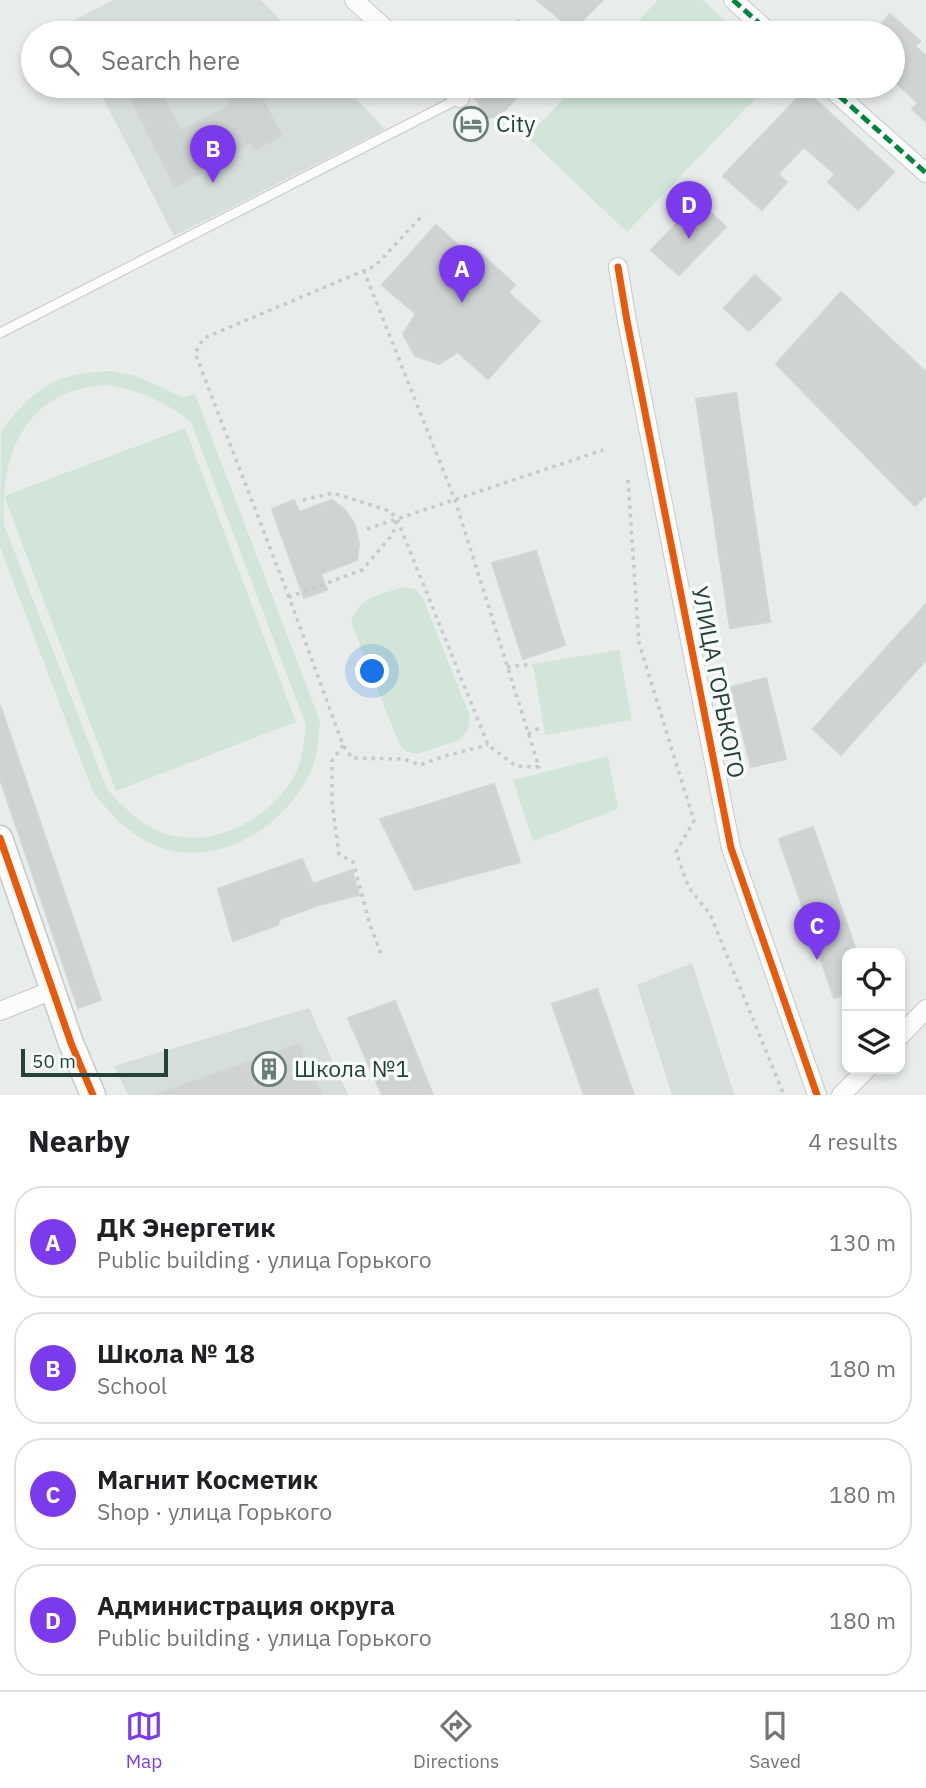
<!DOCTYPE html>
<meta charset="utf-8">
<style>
:root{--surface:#fff;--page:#f2f2f2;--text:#202124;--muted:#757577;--line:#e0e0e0;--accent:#7c3aed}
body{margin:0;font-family:"IBM Plex Sans",sans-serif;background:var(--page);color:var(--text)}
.controls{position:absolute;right:21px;bottom:21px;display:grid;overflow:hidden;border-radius:14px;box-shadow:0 4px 10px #0003}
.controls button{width:63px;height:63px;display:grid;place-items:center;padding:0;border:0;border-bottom:2px solid var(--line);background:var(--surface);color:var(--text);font:35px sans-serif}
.scale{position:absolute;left:21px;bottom:18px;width:147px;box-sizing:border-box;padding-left:7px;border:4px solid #24423a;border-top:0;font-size:19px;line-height:24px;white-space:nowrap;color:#24423a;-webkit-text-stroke:5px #f7fbf9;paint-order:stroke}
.you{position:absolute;left:373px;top:672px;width:24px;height:24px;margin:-18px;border:5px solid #fff;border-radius:50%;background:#1a73e8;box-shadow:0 0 0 10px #1a73e833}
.badge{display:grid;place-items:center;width:46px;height:46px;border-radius:50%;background:var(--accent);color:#fff;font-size:23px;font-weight:700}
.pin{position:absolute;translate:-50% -58px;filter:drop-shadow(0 2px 4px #0008)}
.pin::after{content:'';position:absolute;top:37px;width:24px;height:21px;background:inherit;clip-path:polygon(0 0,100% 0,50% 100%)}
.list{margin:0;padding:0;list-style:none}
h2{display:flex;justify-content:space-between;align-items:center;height:91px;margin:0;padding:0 28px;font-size:30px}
h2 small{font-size:23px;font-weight:400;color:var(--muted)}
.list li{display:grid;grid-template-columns:46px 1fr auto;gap:21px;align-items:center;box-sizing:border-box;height:112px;margin:0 14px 14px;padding:0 14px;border:2px solid var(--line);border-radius:28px}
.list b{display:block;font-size:26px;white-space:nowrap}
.list p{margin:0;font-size:23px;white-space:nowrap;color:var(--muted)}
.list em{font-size:23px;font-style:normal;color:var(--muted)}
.icon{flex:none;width:38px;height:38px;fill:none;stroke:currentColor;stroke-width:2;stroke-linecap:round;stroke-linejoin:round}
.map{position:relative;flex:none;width:926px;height:1095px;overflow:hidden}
.search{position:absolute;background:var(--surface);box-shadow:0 4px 10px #0003;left:21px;right:21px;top:21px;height:77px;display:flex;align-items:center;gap:18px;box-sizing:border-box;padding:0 24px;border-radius:38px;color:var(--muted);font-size:26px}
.sheet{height:595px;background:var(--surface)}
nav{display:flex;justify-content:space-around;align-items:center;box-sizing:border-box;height:98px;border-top:2px solid var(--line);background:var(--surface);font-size:19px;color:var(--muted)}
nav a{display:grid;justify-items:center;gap:4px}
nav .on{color:var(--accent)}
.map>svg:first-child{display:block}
.built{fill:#d6dedb}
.green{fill:#d1e6d8;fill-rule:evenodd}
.building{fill:#cfd4d2;stroke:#d1d6d4;stroke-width:2}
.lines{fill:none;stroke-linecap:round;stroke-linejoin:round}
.lane-casing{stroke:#c5cac8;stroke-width:11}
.street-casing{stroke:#c5cac8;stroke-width:20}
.secondary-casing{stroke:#c3cbc8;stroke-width:27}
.path{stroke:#c3ccca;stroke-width:3.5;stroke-dasharray:3.5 5;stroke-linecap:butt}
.lane{stroke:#fcfcfc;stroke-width:9}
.street{stroke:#fcfcfc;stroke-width:18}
.secondary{stroke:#fcfcfc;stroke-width:24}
.quiet{stroke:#00873e;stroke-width:5;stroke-dasharray:10 5;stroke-linecap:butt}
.cycleway-casing{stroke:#f7fbf9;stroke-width:11}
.cycleway{stroke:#e8590c;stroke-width:7}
.labels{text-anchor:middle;stroke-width:7;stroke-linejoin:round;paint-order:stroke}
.poi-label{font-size:23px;fill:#24423a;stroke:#f7fbf9;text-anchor:start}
.street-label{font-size:23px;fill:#24423a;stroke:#f7fbf9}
</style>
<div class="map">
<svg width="926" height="1095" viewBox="0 0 926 1095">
<rect width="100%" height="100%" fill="#e8edeb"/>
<path class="built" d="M114 0H261L293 33H71L66 24Z
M97 86H344L385 129 174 236Z
M692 963 732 1088 735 1095H672L637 985Z
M309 1008 348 1095H128L114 1066Z"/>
<path class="green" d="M658 0H703L738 33H627Z
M576 86H767L627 232 527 137Z
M111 371 136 376 183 397 195 394 320 721C318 739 318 757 310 773 281 833 207 875 144 840 123 828 108 811 93 792L0 547 1 431C36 387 53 373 111 371ZM107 385C140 391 165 401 191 422L306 725C304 745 301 770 288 786 260 823 213 847 166 834 143 827 123 807 107 789L4 525C0 450 28 389 107 385Z
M185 428 296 722 116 791 4 496Z
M403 587 415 589 423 598 470 716 468 730 459 740 417 754 407 752 400 746 351 622C359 596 380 595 403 587Z
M619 650 632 720 545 735 533 664Z
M608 756 618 809 533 841 513 780Z"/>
<path class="building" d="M537 0H603L573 30Z
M890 14 920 41 915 46 926 56V122L912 109 918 103 893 80V33H873Z
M518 20 533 33H505Z
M221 86H256L282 136 255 150 251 142 199 169 201 173 175 187 131 100 158 87 181 131 231 105Z
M463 86H527L499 117H490L477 126 469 118 481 105Z
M805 90 894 172 858 210 828 182 835 174 804 147 778 174 787 182 762 210 723 176Z
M699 201 726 227 679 275 651 250Z
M436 225 470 256 476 249 515 285 508 292 540 321 488 379 458 352 439 364 415 356 403 334 416 314 382 285Z
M755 275 781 299 749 331 724 308Z
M841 292 926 372V495L915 506 776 364Z
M736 393 770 622 730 628 696 399Z
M294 500 299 512 332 500 345 510 355 525 359 544 357 560 321 574 327 590 304 598 272 509Z
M536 551 565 645 523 659 492 563Z
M926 604V660L841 755 813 729Z
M766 678 786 759 751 767 731 687Z
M0 705 101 1000 78 1008 0 779Z
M494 784 520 862 415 890 380 819Z
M813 827 857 953H847V993L834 998 779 839Z
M302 859 313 884 352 870 359 895 319 905 280 919 278 925 233 941 218 889Z
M597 989 634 1095H584L552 1004Z
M395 1001 433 1095H382L348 1018Z
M299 1044 322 1095H155Z"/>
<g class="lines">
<g class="lane-casing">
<path id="lane" d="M0 333 460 98"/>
</g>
<g class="street-casing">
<path id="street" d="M354 0 390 33
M733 0 770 33
M446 86 460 98
M828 86 926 173
M618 267 627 321 731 848 817 1095
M0 1011 53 990
M900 1036 926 1009
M841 1095 867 1069"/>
</g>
<g class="secondary-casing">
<path id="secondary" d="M0 838 71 1043 93 1095"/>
</g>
<path class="path" d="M628 480 639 643 694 821 676 852 689 888 710 914 784 1095
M303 500 333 493 390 511 397 519 488 745 516 766 539 767 455 500 364 271
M396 521 393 534 362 570 289 597 343 745 352 758 404 759 420 765 445 756 488 745
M367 529 603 450
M289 597 195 353 204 338 375 266 424 214
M507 667 533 664
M528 734 543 726
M343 745 332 761V803L339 854 353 862 370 925 382 956"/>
<use href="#lane" class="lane"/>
<use href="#street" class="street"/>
<use href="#secondary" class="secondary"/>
<path class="quiet" d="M733 0 770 33
M828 86 926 173"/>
<g class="cycleway-casing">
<path id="cycleway" d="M618 267 627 321 731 848 817 1095
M0 838 71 1043 93 1095"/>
</g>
<use href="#cycleway" class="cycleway"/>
</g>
<defs>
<g id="hotel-ring" transform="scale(1.75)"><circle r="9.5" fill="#f7fbf9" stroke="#697e78" stroke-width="1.5"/><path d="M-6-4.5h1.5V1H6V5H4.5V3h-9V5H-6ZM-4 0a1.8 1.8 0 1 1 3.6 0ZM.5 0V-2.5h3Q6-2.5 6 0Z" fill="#697e78"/></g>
<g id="building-ring" transform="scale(1.75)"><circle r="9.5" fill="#f7fbf9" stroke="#697e78" stroke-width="1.5"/><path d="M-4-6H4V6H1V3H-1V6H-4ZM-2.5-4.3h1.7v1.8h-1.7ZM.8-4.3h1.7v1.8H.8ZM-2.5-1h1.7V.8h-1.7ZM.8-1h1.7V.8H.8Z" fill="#697e78"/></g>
</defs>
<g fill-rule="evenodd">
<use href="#hotel-ring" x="471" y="124"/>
<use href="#building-ring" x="269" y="1069"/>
</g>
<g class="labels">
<g class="poi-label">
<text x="496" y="132">City</text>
<text x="294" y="1077">Школа №1</text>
</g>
<g class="street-label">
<text transform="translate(718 682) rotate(79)" y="8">УЛИЦА ГОРЬКОГО</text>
</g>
</g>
</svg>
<div class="controls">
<button><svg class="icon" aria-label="locate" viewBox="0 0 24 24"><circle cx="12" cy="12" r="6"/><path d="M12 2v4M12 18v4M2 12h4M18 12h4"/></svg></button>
<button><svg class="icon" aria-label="layers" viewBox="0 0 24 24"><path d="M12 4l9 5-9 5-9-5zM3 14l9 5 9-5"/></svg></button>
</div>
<div class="scale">50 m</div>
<div class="you"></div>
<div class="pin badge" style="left:462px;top:303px">A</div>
<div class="pin badge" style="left:213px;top:183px">B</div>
<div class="pin badge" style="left:817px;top:960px">C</div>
<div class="pin badge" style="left:689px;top:239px">D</div>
<div class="search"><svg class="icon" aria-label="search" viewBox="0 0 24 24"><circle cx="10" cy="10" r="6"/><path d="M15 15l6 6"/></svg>Search here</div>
</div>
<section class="sheet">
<h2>Nearby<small>4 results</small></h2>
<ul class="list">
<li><span class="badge">A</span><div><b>ДК Энергетик</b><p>Public building · улица Горького</p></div><em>130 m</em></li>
<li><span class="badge">B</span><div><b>Школа № 18</b><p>School</p></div><em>180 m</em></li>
<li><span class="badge">C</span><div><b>Магнит Косметик</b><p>Shop · улица Горького</p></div><em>180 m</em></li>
<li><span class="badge">D</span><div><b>Администрация округа</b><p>Public building · улица Горького</p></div><em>180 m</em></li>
</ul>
</section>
<nav>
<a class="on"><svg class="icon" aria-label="map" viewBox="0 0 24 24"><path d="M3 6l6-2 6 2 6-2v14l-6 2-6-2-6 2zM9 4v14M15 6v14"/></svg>Map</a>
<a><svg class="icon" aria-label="directions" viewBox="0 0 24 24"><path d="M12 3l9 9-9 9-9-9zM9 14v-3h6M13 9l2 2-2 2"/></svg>Directions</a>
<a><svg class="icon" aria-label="saved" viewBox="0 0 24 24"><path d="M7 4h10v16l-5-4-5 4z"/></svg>Saved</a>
</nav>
